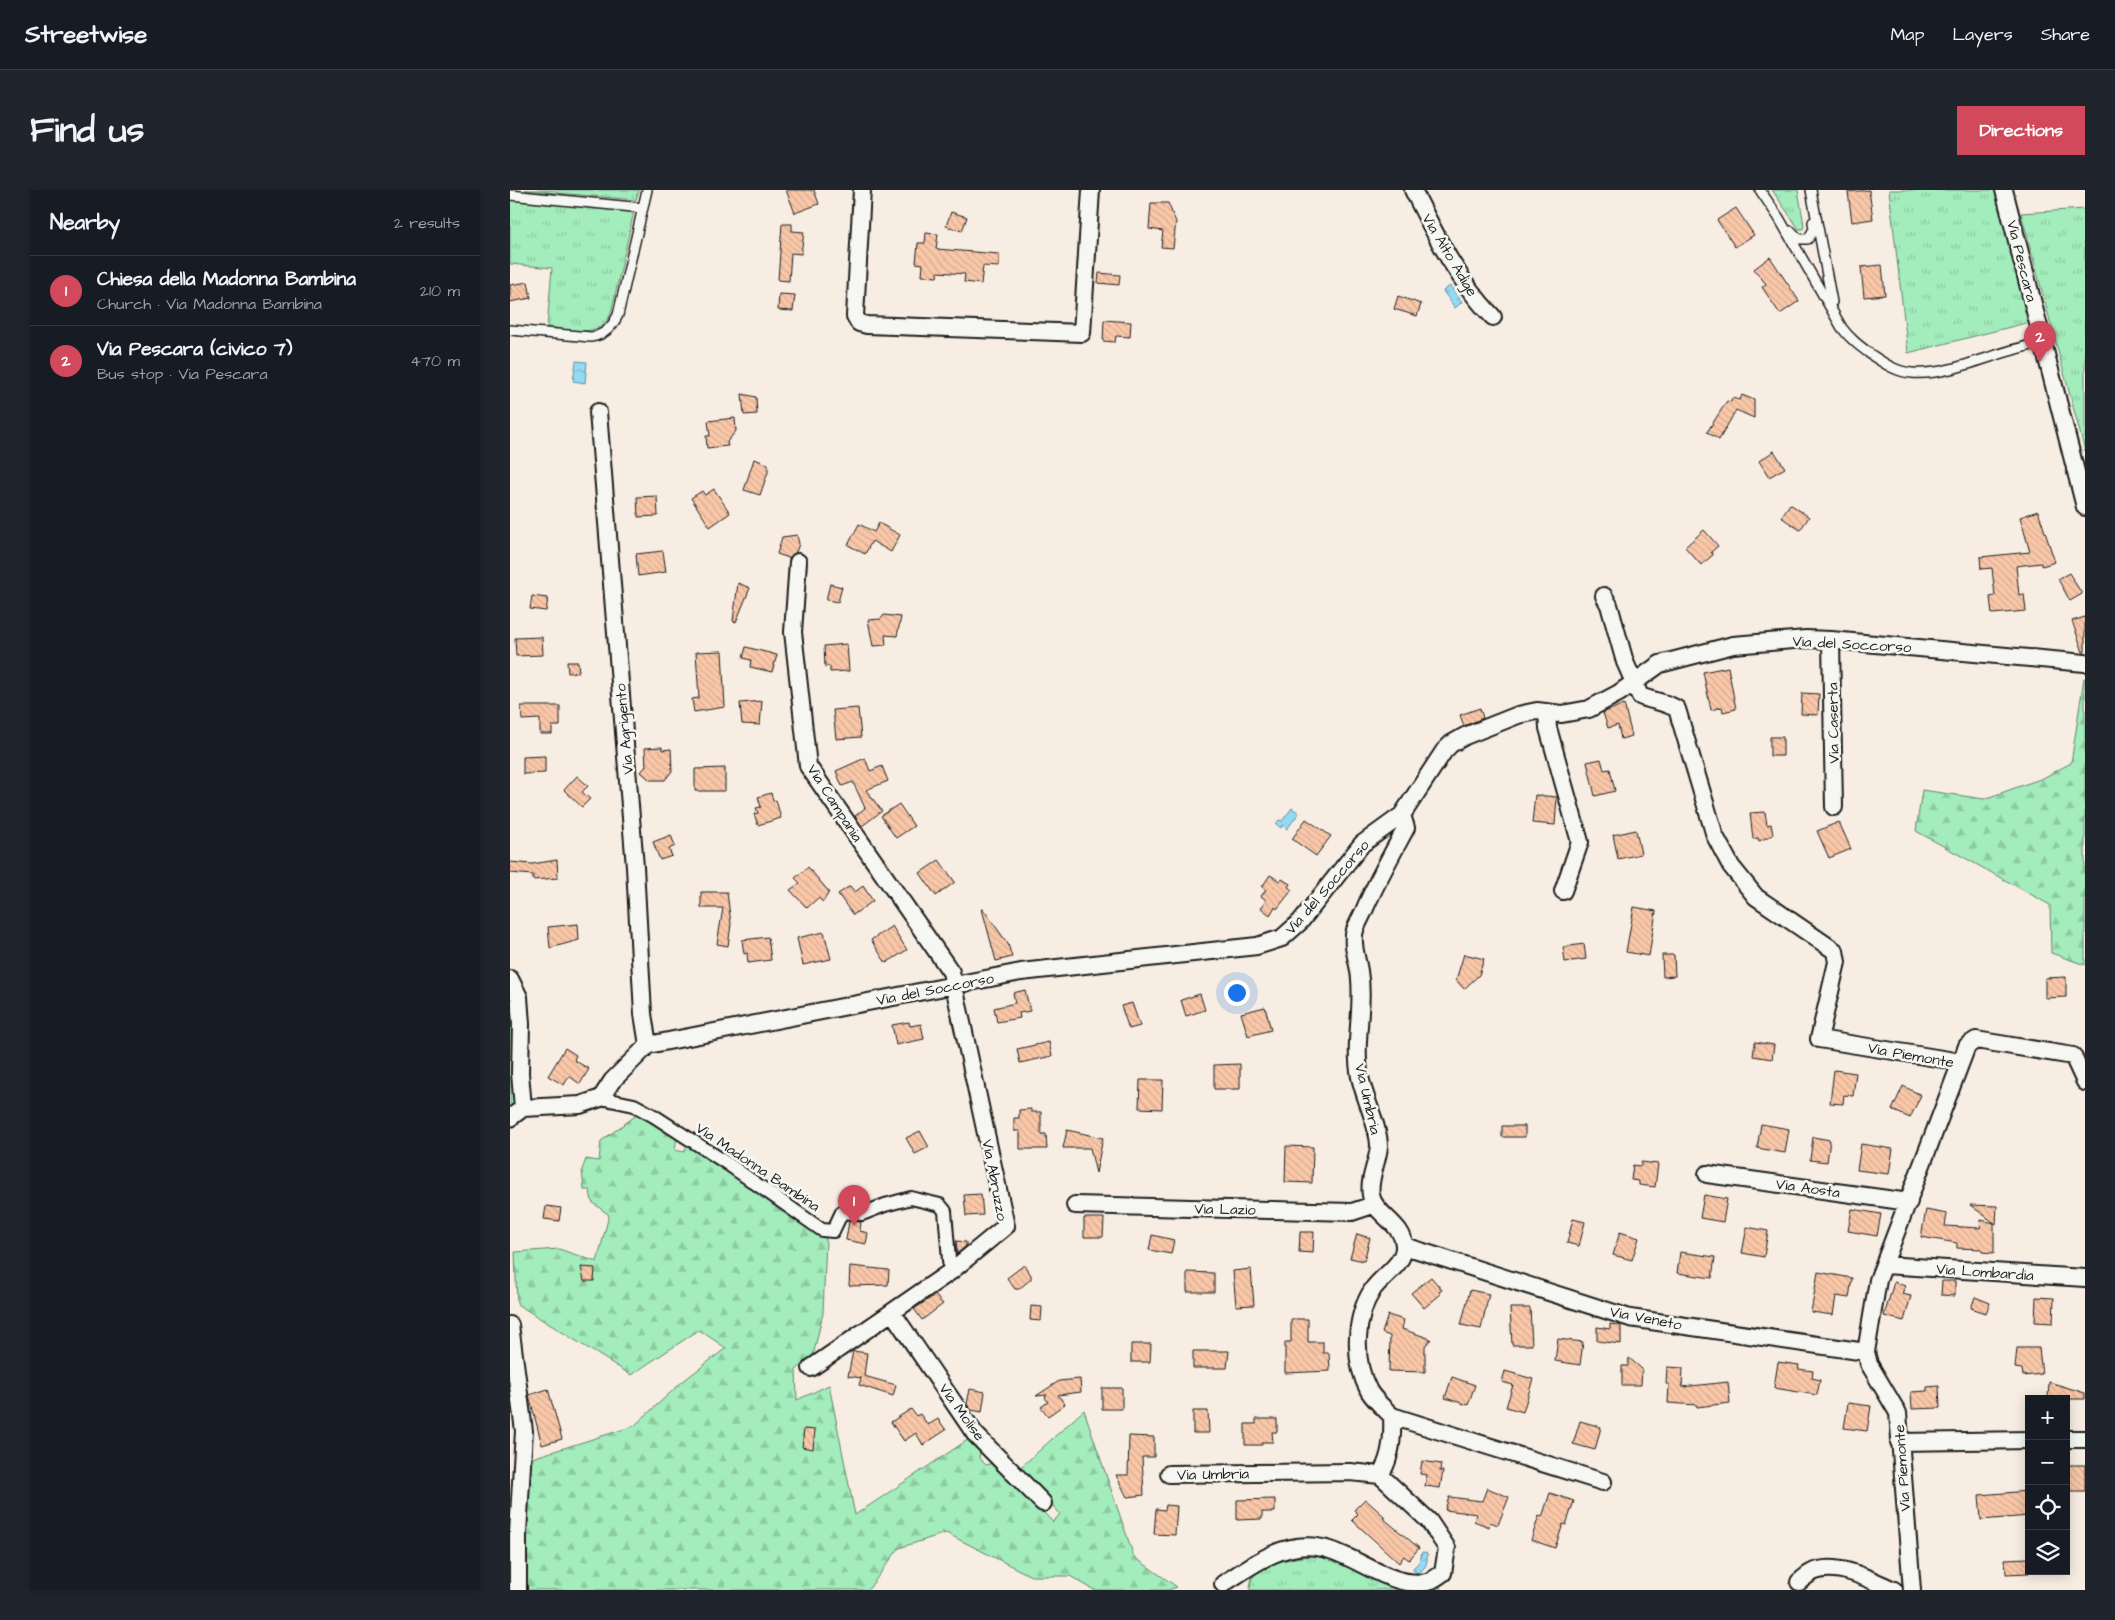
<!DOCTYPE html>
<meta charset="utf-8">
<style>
:root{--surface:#171b24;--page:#20242c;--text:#f1f3f6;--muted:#9ea1a6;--line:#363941;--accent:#d1495b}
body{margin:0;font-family:"Architects Daughter",sans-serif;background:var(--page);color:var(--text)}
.controls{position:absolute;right:15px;bottom:15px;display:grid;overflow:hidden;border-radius:0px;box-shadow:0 2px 12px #0003}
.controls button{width:45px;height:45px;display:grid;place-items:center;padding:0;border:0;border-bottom:1px solid var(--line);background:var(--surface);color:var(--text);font:25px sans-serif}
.you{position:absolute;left:726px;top:802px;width:18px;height:18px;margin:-12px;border:4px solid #fff;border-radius:50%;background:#1a73e8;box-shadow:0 0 0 8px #1a73e833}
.badge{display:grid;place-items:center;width:32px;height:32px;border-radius:50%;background:var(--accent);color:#fff;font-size:16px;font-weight:700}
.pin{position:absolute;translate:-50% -41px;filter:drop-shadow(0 1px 2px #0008)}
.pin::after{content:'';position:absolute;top:26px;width:18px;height:15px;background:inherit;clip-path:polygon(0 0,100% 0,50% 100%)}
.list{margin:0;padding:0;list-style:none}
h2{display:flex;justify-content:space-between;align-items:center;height:65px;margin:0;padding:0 20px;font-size:21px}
h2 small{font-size:16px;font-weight:400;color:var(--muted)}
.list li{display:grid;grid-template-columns:32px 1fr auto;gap:15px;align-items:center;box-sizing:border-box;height:70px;padding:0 20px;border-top:1px solid var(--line)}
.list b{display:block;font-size:19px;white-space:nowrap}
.list p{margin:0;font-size:16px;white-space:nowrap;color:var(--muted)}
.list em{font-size:16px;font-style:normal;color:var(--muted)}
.icon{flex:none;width:28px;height:28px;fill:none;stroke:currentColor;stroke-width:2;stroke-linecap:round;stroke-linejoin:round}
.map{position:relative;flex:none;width:1575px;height:1400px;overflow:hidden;border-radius:0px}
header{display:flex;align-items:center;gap:30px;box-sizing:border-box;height:70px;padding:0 25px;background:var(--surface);border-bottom:1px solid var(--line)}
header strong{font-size:24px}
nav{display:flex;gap:28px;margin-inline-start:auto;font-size:18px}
.intro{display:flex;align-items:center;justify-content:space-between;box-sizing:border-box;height:120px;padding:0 30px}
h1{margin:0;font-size:35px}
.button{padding:12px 22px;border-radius:0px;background:var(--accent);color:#fff;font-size:18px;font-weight:700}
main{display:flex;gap:30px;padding:0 30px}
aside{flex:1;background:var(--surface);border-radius:0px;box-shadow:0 2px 12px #0003}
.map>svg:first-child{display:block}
.grass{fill:url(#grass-tufts);stroke:#60846c}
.forest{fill:url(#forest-firs);stroke:#60846c}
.water{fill:url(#water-ripples);stroke:#638e9e}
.building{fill:url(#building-back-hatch);stroke:#1c1c1c}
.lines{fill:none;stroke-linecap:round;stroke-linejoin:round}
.service-casing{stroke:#1c1c1c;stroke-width:12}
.pedestrian-casing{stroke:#1c1c1c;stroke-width:16}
.minor-casing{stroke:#1c1c1c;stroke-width:20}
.service{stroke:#f6f6f2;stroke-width:9}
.pedestrian{stroke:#f6f6f2;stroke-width:12}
.minor{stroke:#f6f6f2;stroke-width:16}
.labels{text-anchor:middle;stroke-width:5;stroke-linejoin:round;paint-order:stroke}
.street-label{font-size:15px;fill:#1c1c1c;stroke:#f6f6f2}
</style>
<header>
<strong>Streetwise</strong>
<nav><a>Map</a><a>Layers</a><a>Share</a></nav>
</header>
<div class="intro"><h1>Find us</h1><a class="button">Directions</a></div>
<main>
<aside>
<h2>Nearby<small>2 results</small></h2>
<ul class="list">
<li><span class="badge">1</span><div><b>Chiesa della Madonna Bambina</b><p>Church · Via Madonna Bambina</p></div><em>210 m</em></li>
<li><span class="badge">2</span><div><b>Via Pescara (civico 7)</b><p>Bus stop · Via Pescara</p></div><em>470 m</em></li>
</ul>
</aside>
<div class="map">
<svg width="1575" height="1400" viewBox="0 0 1575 1400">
<defs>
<pattern id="grass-tufts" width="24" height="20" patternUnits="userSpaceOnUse" patternTransform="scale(1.25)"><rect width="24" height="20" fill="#a3ecbb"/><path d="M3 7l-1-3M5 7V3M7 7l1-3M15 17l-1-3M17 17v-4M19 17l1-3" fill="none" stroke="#8ccaa0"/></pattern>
<pattern id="forest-firs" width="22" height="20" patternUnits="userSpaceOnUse" patternTransform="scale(1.25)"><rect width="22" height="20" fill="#a3ecbb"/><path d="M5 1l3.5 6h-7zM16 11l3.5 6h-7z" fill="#8ccaa0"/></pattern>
<pattern id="water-ripples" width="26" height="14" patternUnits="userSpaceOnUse" patternTransform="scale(1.25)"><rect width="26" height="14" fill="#93daf4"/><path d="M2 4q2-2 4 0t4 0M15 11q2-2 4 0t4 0" fill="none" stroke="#7ebad1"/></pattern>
<pattern id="building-back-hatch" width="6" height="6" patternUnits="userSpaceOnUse" patternTransform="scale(1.25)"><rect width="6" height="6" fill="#fac8a9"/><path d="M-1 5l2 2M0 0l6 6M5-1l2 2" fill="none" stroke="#d6ab91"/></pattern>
</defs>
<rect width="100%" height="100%" fill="#f7ede3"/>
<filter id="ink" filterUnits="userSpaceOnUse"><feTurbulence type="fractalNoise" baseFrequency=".02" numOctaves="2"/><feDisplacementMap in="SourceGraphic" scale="10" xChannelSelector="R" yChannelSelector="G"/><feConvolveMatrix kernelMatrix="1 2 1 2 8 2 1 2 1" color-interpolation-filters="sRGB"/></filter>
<g filter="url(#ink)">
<path class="grass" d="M15 0H129L126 10Z
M1262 0H1288L1294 35 1293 39H1289Z
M1379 0H1488L1520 132 1398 163Z
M0 9 124 21 101 123C90 150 59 139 37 137L42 78 0 74Z
M1575 19V261L1511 23Z
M0 807 5 850 2 869 5 909 3 919 0 922Z
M812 1365 909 1399 930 1396 931 1400H740C740 1397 741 1391 742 1388 753 1371 793 1366 812 1365Z"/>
<path class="forest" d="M1574 488H1575V775L1541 763 1540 715 1406 641 1412 600 1474 609 1533 588 1561 573Z
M128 924 167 946 165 960 174 962 179 953 214 976 316 1049 313 1123 303 1166 286 1180 287 1210 319 1195 345 1325 459 1249 470 1262 469 1268 476 1275 484 1273 543 1332 550 1324 510 1278 574 1220 624 1367 667 1397 658 1400H584L560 1386H521L436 1343 389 1358 358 1400H14L15 1332 22 1268 124 1236 172 1192 216 1158 189 1140 121 1185 7 1114 5 1062 49 1059 87 1072 99 1025 82 1012 80 1000H74L72 980 76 969 89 971 91 951Z"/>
<path class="water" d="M940 96 952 112 945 118 933 101Z
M66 171 77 172 75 193 63 191Z
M782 618 789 623 777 639 773 635 771 638 766 634 769 630 772 631Z
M912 1362 917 1363C918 1373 916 1379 907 1383L903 1380V1378L909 1372Z"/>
<path class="building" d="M276 0H304L309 14 285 23Z
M1359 0 1363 29 1342 32 1338 2Z
M641 13H658L666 32 663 58 651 57 653 41 639 39Z
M1226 18 1244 45 1225 57 1207 30Z
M441 22 457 27 452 41 436 36Z
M272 34H282V41L294 42 291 64 281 63 279 91 268 90Z
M416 43 428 44 426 59 489 64V77L473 76 471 94 454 92 455 84 428 82 427 87 412 86 413 74 406 73 408 53H415Z
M1260 67 1289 111 1270 124 1252 97 1256 94 1244 79Z
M1372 75 1375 105 1354 107 1351 77Z
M589 83 610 85 609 95 588 93Z
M18 92 21 108 0 112V95Z
M269 104 285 105 283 121 268 120Z
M888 106 911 114 907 126 884 119Z
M594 130 621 132 620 147 606 146 605 152 593 151Z
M232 204 246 207 247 224 234 225Z
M1232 205 1244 210V228L1226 220 1209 250 1197 242 1217 211 1221 212 1222 208 1230 210Z
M225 228 226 241 217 252 218 256 197 258 196 246H200L198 231Z
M1264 261 1275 278 1259 287 1249 271Z
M244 269 258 274V282L250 305 234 300Z
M204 299 220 323 200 337 181 308 192 301 195 305Z
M147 306 148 326 128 327 127 307Z
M1280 314 1299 327 1290 340 1271 327Z
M1528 321 1545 372 1532 376 1531 373 1506 376 1509 405 1514 404 1516 421 1482 424 1480 407 1485 406 1482 378 1471 379 1470 367 1520 362 1510 327Z
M369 333 390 345 381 362 362 351 355 364 338 355 349 334 364 342Z
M1194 340 1208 356 1201 362 1203 365 1191 375 1175 357Z
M287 345 289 354 286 362 279 368 267 364 272 347Z
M153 361 156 382 128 386 126 364Z
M1559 383 1572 404 1560 411 1548 389Z
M228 393 240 398 226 432 223 431Z
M320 394 332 397 328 412 316 410Z
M22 406 38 408 36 421 20 419Z
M374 425 391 427 387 446 375 445 376 455 363 456 358 430 371 429Z
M1575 427V462H1573L1562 431Z
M32 447 33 465 6 466 5 448Z
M337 454 339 481 320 482V476L315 477 314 456Z
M236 457 267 465 262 482 240 477 241 470 233 468Z
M212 461 215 517 184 522 182 509 189 508 186 462Z
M57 472H68L69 482 58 483Z
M1218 477 1226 519 1213 522 1212 517 1201 520 1193 482Z
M1292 503 1309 504 1308 525 1291 524Z
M252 511 250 535 232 534 230 513Z
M1114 514 1122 546 1111 549 1108 535 1098 538 1093 523Z
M11 516H50V536H42V544H30V529L12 530Z
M348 518 351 547 326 549 323 520Z
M970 518 973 528 954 536 950 525Z
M1260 547H1273V566H1260Z
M152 557V560L161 559 162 581 155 590H140L131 582 136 576 135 558Z
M35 566V583L13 584V567Z
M355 568 360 581 372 576 378 591 356 600 372 621 352 636 345 626 355 618 343 592 332 596 326 581Z
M1091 569 1094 580 1100 579 1105 601 1085 606 1077 572Z
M215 578V601H185V579Z
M67 586 78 596 72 602 80 609 72 617 54 600Z
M261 603 263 611 266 610 271 628 248 635 244 624 248 623 246 618 251 617 248 607Z
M1025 605 1047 607 1045 635 1022 633Z
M389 614 404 636 386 648 371 626Z
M1255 622 1257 635 1261 634 1263 645 1249 651 1248 648 1243 649 1240 623Z
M796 629 821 646 806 666 782 649Z
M1329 632 1341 659 1319 668 1307 641Z
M1126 640 1131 664 1108 669 1103 645Z
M161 645 165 656 159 659 162 666 150 670 143 652Z
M47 670 48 688 23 690V685L0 683V672L22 674Z
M429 670 445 692 426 706 410 683Z
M298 677 319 702 313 712 308 708 297 718 280 700 290 693 285 688Z
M760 685 770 691 772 689 780 694 778 697 782 700 767 719 765 717 760 725 751 718 756 710 751 706 756 700 752 697Z
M340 696 345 702 353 696 363 711 343 725 328 704Z
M191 702H217L221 734 218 756 207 754 213 718H191Z
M1124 717 1146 721 1139 766 1116 762Z
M472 719H473L498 754 502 767 486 771Z
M68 734 69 750 40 758 38 737Z
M382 736 397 760 376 773 361 750Z
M314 742 321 769 293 775 287 748Z
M258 747 261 770 238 773 237 763 234 764 232 750Z
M1074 754 1076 769 1055 772 1053 757Z
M954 764 974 769 969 785 954 799 946 790Z
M1152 765H1164L1165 786 1153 787Z
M1556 787V807L1535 808V788Z
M515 800 520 821 509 823 510 828 487 832 484 818 505 813 503 803Z
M690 804 695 820 676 826 671 810Z
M622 813 630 836 619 839 611 816Z
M755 817 761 840 738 846 731 823Z
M399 832 400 836 411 834 414 849 386 855 382 835Z
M539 852 542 866 510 873 507 859Z
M1245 852 1264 855 1262 869 1243 866Z
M55 858 66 865 64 870 79 879 70 894 59 886 54 895 38 886Z
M730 874V899H704V875Z
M1324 880 1346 883 1343 906 1334 905 1333 914 1320 913Z
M630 890H653L652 919 629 918Z
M1393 896 1411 905 1400 928 1382 920Z
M521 919V922H531V944H536L537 959H510V941H504V928H509V920Z
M1251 934 1279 939 1275 963 1247 958Z
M992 936H1015V947H992Z
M557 940 593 948 586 983 580 958H553Z
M410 941 419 957 405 964 396 948Z
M1303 947 1320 950 1317 972 1300 970Z
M1351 954 1383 959 1379 984 1347 980Z
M776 956 803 957 802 993 775 992Z
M1131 972 1148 974 1145 997 1129 995V991L1121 990 1123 975 1131 976Z
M471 1004 473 1025 456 1026 454 1005Z
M1194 1005 1217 1009 1213 1032 1190 1028Z
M1460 1015 1487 1016 1486 1034Z
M36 1016 51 1018 49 1031 34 1029Z
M1342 1019 1371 1024 1367 1046 1338 1041Z
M1416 1020 1437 1024 1435 1036 1470 1038 1471 1030 1484 1033V1063L1472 1062V1059L1447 1058V1053L1411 1047Z
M574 1028H594L593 1047H574Z
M1063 1029 1075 1032 1069 1056 1057 1053Z
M339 1031 351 1032 350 1041 358 1043 356 1054 336 1050Z
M1237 1037 1258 1041 1254 1067 1232 1063Z
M790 1042H804L803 1063 789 1062Z
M1110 1042 1129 1048 1122 1070 1103 1065Z
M847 1044 860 1048 854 1071 840 1068Z
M642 1045 664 1050 661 1064 639 1060Z
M446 1051 456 1052V1056L447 1064Z
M1170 1062 1205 1067 1202 1088 1167 1083Z
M514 1075 521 1085V1089L509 1099H505L497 1088Z
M340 1076 379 1080 378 1095 339 1096Z
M71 1077 85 1078 84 1091H74Z
M741 1079 744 1115 726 1116 723 1081Z
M677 1082 704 1083V1102H677Z
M1308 1082 1342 1088 1339 1108 1326 1106 1323 1125 1301 1122Z
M921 1087 932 1100 929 1102 931 1104 914 1118 901 1103Z
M1432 1091H1445V1106L1431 1105Z
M1384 1092 1395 1096 1392 1104 1401 1106 1394 1131 1374 1126Z
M960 1100 979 1104 971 1139 951 1135Z
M425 1105 433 1114 412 1130 404 1119Z
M1465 1107 1480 1113 1476 1123 1461 1118Z
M1526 1107 1544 1108 1543 1133 1525 1132Z
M521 1116 532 1117 531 1131 520 1130Z
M1000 1118H1020L1022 1155H1002Z
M878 1125 894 1130 892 1139 921 1149 915 1156V1182L879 1181 880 1146 872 1143Z
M781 1129H798V1152H813V1163H819L820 1181 775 1183V1152H781Z
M1100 1134 1111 1136V1154L1087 1151V1137L1100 1139Z
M1048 1149 1073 1152 1070 1175 1045 1171Z
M621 1154H641L640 1172H621Z
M1507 1158H1529L1532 1184 1513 1186 1512 1179 1505 1178Z
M343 1161 357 1163 354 1186 386 1195 383 1206 349 1195 351 1188 338 1186Z
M683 1161H719L717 1178H683Z
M1119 1168 1132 1179 1131 1195H1112V1176H1118Z
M1268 1172 1289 1175 1288 1179 1303 1181 1302 1188 1310 1190 1307 1205 1264 1198Z
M1157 1177 1173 1178 1172 1197 1218 1192 1220 1213 1187 1217V1215L1158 1213 1159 1194H1156Z
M995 1181 1023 1189 1013 1222 996 1217 1003 1195 992 1192Z
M942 1187 965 1195 958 1215 935 1208Z
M570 1189 571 1202 548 1205 555 1214 538 1226 531 1217 538 1212 535 1207 537 1205 526 1206 549 1191Z
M1539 1192 1575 1203V1209H1538Z
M1429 1196 1430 1218 1402 1219 1401 1202 1417 1201V1197Z
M592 1198H612V1219H592Z
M38 1199 52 1249 32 1255 19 1205Z
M460 1199 475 1202 472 1222 461 1220 457 1214Z
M1338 1213 1361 1216 1357 1241 1334 1238Z
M401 1219 406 1226 410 1224 418 1235 428 1229 436 1240 413 1255 406 1243 394 1251 381 1232Z
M683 1221H698L699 1243H683Z
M746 1229H767V1242H762L763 1252H752V1255H735V1234H746Z
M1070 1231 1091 1237 1085 1260 1063 1254Z
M294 1239 305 1240 303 1259 292 1257Z
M619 1246 644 1247V1267H632L634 1305 617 1307 606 1285H618Z
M912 1271 931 1274 930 1281H933L930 1298 915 1296 917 1285 910 1284Z
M1558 1275H1575V1301H1558Z
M977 1298 999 1307 988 1335 980 1332 979 1337 964 1331 967 1324 935 1320 939 1307 972 1311Z
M1519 1301V1326L1471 1330 1469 1305Z
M1040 1303 1064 1311 1056 1335 1053 1334 1045 1358 1021 1350 1029 1326 1032 1327Z
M765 1309V1322H752V1329L727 1330V1310Z
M855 1309 875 1327 873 1328 909 1358 899 1370 894 1366 889 1373 842 1330 848 1324 844 1320Z
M656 1315 667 1316 665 1345 644 1344 646 1319 655 1320Z
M1519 1368V1383L1496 1384 1495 1369Z"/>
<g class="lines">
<g class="service-casing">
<path id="service" d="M1250 0 1269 28 1332 138C1341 150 1351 157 1363 166 1375 174 1387 182 1402 183 1440 187 1493 158 1533 153
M1301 0 1322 112
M0 5 133 18
M1281 41 1289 49H1298L1304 39 1303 32
M0 140 81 147C95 145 102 137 108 125L137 0"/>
</g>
<g class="pedestrian-casing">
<path id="pedestrian" d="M91 908 124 915 144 926 218 974 312 1040 323 1041 332 1022 352 1024 375 1015 401 1008 430 1015 435 1021 440 1082"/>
</g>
<g class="minor-casing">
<path id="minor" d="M352 0 345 126 349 133 357 135 572 143 581 0
M903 0C926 46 947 90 983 127
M1494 0 1575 317
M88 222 125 677 133 824 138 855
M288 372 283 442 298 576 441 782 496 1036 440 1082 301 1178
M1094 406 1099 415 1115 472 1130 506C1142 511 1156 512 1167 519L1205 646 1221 676 1246 707 1325 761 1327 772 1309 849 1451 872 1368 1090 1356 1162 1359 1174 1388 1223 1402 1400
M1321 450 1324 617
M1037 522 1038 538 1070 652 1053 701
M0 789 9 807 11 834 10 883 13 918
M1451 872 1457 856 1466 850 1563 866 1575 892
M0 928 13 918 70 915 91 908 102 891 138 855 511 782 747 756 772 748 790 732 852 654 892 625 934 561 941 554 955 546 1008 525 1027 521 1052 524 1079 519 1109 503 1150 474 1223 455 1296 449 1321 450 1575 473
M1197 984 1399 1012
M565 1015 842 1022 863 1015
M895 1056 1120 1128 1356 1162
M1375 1075 1575 1088
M382 1122 465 1244 533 1313
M0 1135 14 1241 8 1343V1400
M882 1226 1093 1292
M1556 1249H1575
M1389 1252 1519 1250
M659 1284 840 1282 870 1285C881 1269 883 1245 882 1226 874 1218 865 1211 859 1201 843 1171 844 1128 863 1099 872 1086 894 1074 894 1057 895 1034 864 1025 861 1005 858 989 868 972 869 956 869 937 854 907 850 887 843 852 855 816 849 781 847 768 841 753 845 740 848 732 853 724 856 716 868 689 882 664 896 638L892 625
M1289 1392C1295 1387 1301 1381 1309 1380 1333 1374 1362 1391 1384 1400
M713 1394C736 1379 760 1361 787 1357 834 1349 872 1400 917 1392 922 1391 928 1386 933 1383L937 1358 919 1331 870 1285"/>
</g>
<use href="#service" class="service"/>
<use href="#pedestrian" class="pedestrian"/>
<use href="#minor" class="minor"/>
</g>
</g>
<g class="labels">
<g class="street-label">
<text transform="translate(940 65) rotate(59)" y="5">Via Alto Adige</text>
<text transform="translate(1512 71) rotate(76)" y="5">Via Pescara</text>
<text transform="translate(1342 454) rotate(3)" y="5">Via del Soccorso</text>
<text transform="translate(1323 533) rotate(-91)" y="5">Via Caserta</text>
<text transform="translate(114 539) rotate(-95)" y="5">Via Agrigento</text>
<text transform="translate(325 613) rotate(57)" y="5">Via Campania</text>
<text transform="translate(817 697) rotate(-49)" y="5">Via del Soccorso</text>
<text transform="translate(425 799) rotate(-11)" y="5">Via del Soccorso</text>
<text transform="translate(1401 865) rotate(10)" y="5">Via Piemonte</text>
<text transform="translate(858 909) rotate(77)" y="5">Via Umbria</text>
<text transform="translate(248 977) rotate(34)" y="5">Via Madonna Bambina</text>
<text transform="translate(485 990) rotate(79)" y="5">Via Abruzzo</text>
<text transform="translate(1298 998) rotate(8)" y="5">Via Aosta</text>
<text transform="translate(715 1019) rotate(1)" y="5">Via Lazio</text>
<text transform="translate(1475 1082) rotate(4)" y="5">Via Lombardia</text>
<text transform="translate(1136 1128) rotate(11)" y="5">Via Veneto</text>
<text transform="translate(452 1222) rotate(54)" y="5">Via Molise</text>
<text transform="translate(1392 1278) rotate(-94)" y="5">Via Piemonte</text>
<text transform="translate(703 1284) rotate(-1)" y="5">Via Umbria</text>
</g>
</g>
</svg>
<div class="controls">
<button>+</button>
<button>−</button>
<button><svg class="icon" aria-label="locate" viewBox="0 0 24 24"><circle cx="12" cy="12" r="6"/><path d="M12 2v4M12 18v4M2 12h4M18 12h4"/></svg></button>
<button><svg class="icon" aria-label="layers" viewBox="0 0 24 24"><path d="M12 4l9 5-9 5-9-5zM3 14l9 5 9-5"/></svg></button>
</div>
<div class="you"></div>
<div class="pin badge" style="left:344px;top:1036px">1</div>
<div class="pin badge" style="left:1530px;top:172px">2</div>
</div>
</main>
